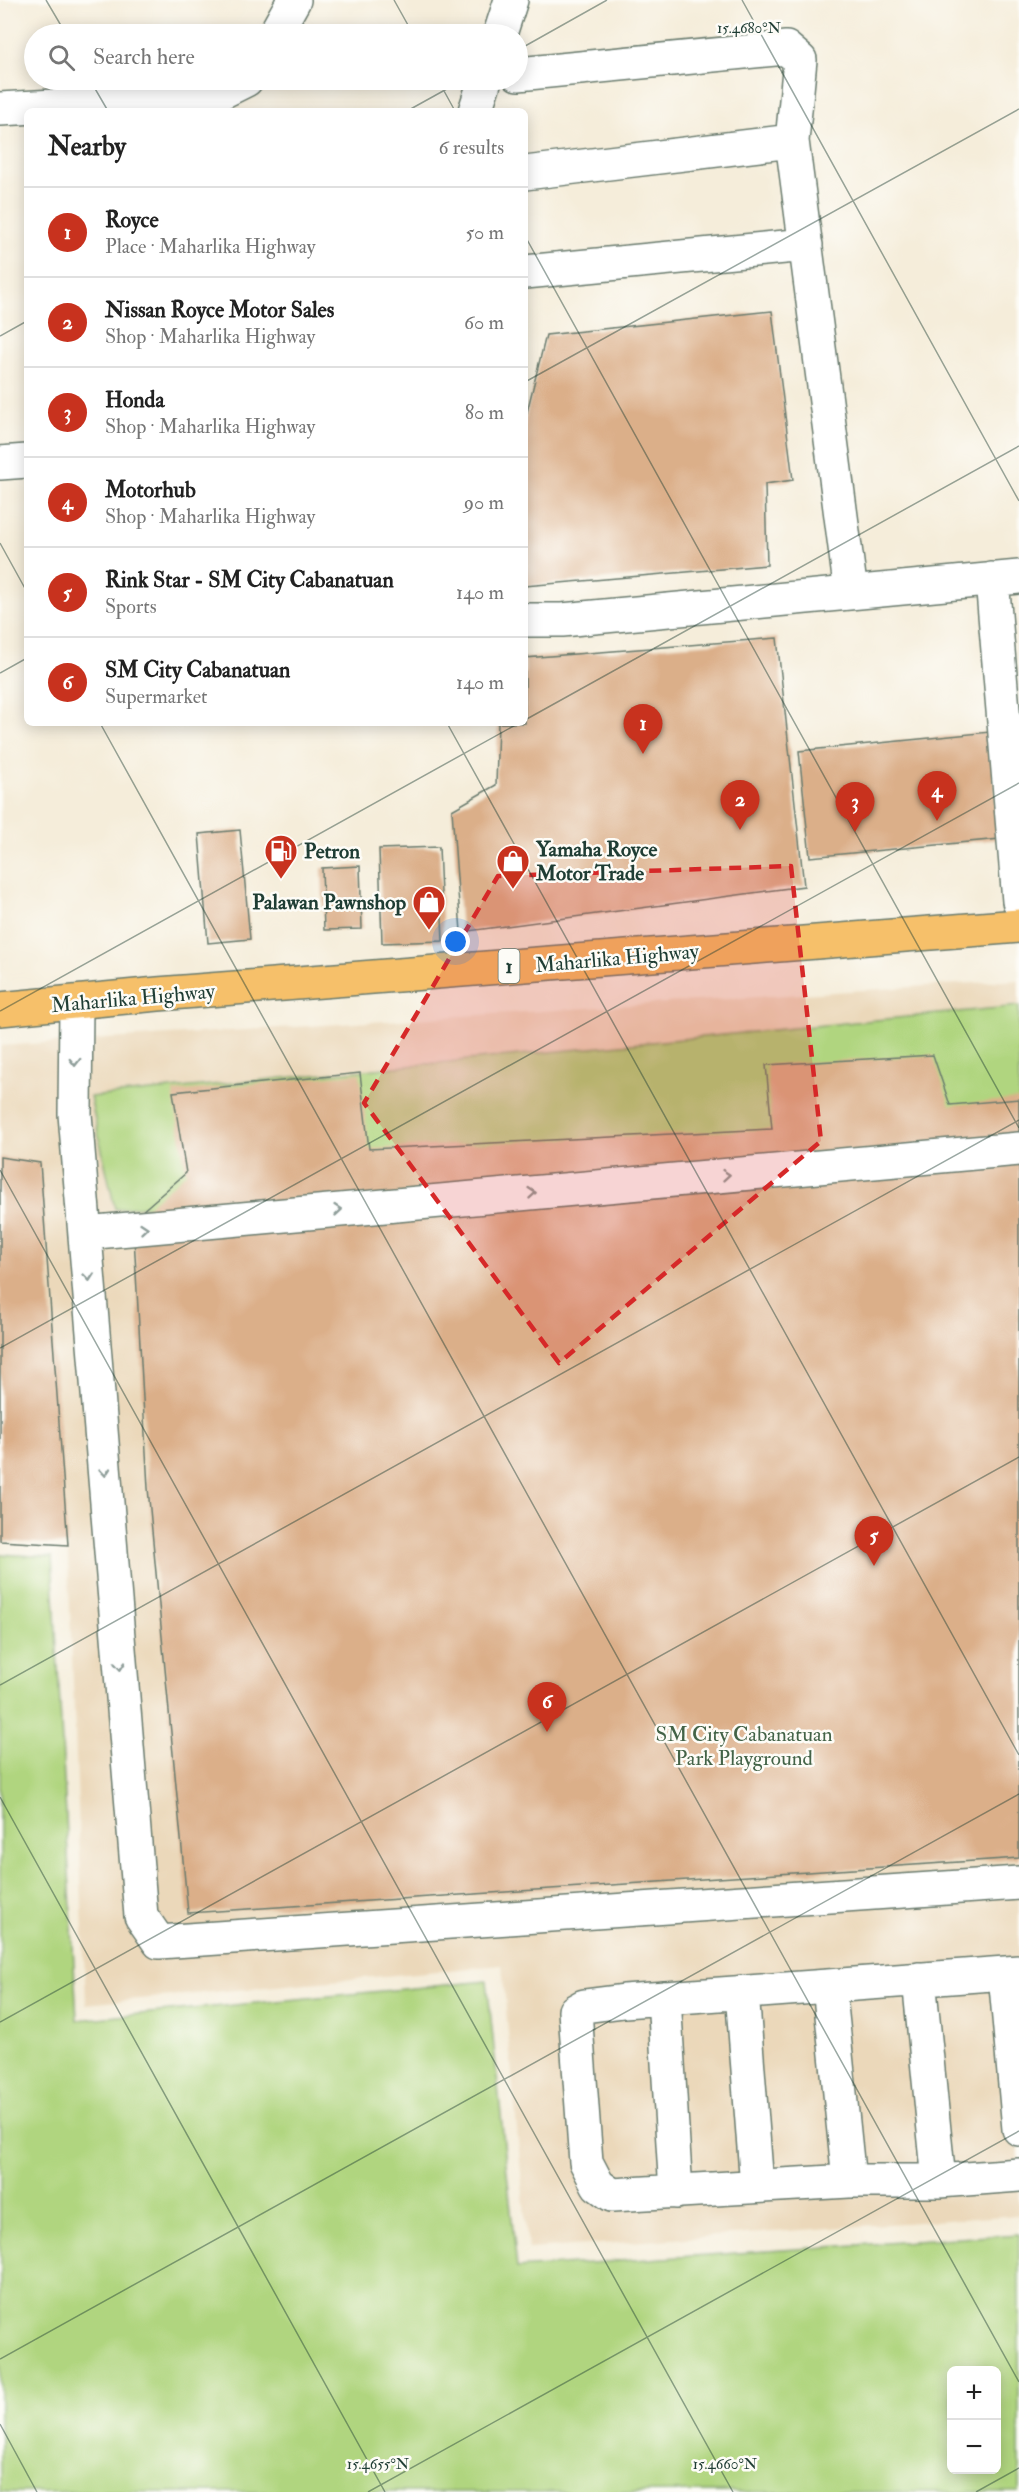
<!DOCTYPE html>
<meta charset="utf-8">
<style>
:root{--surface:#fff;--page:#f2f2f2;--text:#222;--muted:#767676;--line:#e0e0e0;--accent:#c8321e}
body{margin:0;font-family:"IM FELL Double Pica",serif;background:var(--page);color:var(--text)}
.controls{position:absolute;right:18px;bottom:18px;display:grid;overflow:hidden;border-radius:9px;box-shadow:0 3px 15px #0003}
.controls button{width:54px;height:54px;display:grid;place-items:center;padding:0;border:0;border-bottom:2px solid var(--line);background:var(--surface);color:var(--text);font:30px sans-serif}
.you{position:absolute;left:456px;top:942px;width:21px;height:21px;margin:-15px;border:4px solid #fff;border-radius:50%;background:#1a73e8;box-shadow:0 0 0 9px #1a73e833}
.badge{display:grid;place-items:center;width:39px;height:39px;border-radius:50%;background:var(--accent);color:#fff;font-size:20px;font-weight:700}
.pin{position:absolute;translate:-50% -50px;filter:drop-shadow(0 2px 3px #0008)}
.pin::after{content:'';position:absolute;top:32px;width:21px;height:18px;background:inherit;clip-path:polygon(0 0,100% 0,50% 100%)}
.list{margin:0;padding:0;list-style:none}
h2{display:flex;justify-content:space-between;align-items:center;height:78px;margin:0;padding:0 24px;font-size:26px}
h2 small{font-size:20px;font-weight:400;color:var(--muted)}
.list li{display:grid;grid-template-columns:39px 1fr auto;gap:18px;align-items:center;box-sizing:border-box;height:90px;padding:0 24px;border-top:2px solid var(--line)}
.list b{display:block;font-size:22px;white-space:nowrap}
.list p{margin:0;font-size:20px;white-space:nowrap;color:var(--muted)}
.list em{font-size:20px;font-style:normal;color:var(--muted)}
.icon{flex:none;width:33px;height:33px;fill:none;stroke:currentColor;stroke-width:2;stroke-linecap:round;stroke-linejoin:round}
.map{position:relative;flex:none;width:1019px;height:2492px;overflow:hidden}
.search{position:absolute;background:var(--surface);box-shadow:0 3px 15px #0003;left:24px;top:24px;width:504px;height:66px;display:flex;align-items:center;gap:15px;box-sizing:border-box;padding:0 21px;border-radius:33px;color:var(--muted);font-size:22px}
.panel{position:absolute;background:var(--surface);box-shadow:0 3px 15px #0003;left:24px;top:108px;width:504px;height:618px;border-radius:9px}
.map>svg:first-child{display:block}
.built{fill:#ebd8ba}
.green{fill:#b0d57f;stroke:#68895a;stroke-width:1.5;fill-rule:evenodd}
.building{fill:#dbaf89}
.lines{fill:none;stroke-linecap:round;stroke-linejoin:round}
.minor-casing{stroke:#6a7b6e;stroke-width:36}
.major-casing{stroke:#6a7b6e;stroke-width:36}
.minor{stroke:#fff;stroke-width:33}
.major{stroke:#f6c06b;stroke-width:33}
.oneway{stroke:#8f9e9a}
.marked{fill:#d62828;fill-opacity:0.2;stroke:#d62828;stroke-width:4.5;stroke-dasharray:12 8;stroke-linejoin:round}
.ticks{fill:none;stroke:#1f3d34;stroke-width:1.5;stroke-opacity:0.45}
.labels{text-anchor:middle;stroke-width:5;stroke-linejoin:round;paint-order:stroke}
.shield{fill:#fdfcf7;stroke:#62766e;stroke-width:1.5}
.shield-label{font-size:20px;font-weight:bold;fill:#1f3d34}
.poi-label{font-size:21px;font-weight:bold;fill:#1f3d34;stroke:#fdfcf7;text-anchor:start}
.street-label{font-size:21px;fill:#1f3d34;stroke:#fdfcf7}
.park-label{font-size:21px;fill:#436347;stroke:#fdfcf7}
.ticks-label{font-size:15px;text-anchor:middle;fill:#1f3d34;stroke:#fdfcf7;stroke-width:5;stroke-linejoin:round;paint-order:stroke}
</style>
<div class="map">
<svg width="1019" height="2492" viewBox="0 0 1019 2492">
<rect width="100%" height="100%" fill="#fdfcf7"/>
<filter id="ink" filterUnits="userSpaceOnUse"><feTurbulence type="fractalNoise" baseFrequency=".0167" numOctaves="2"/><feDisplacementMap in="SourceGraphic" scale="12" xChannelSelector="R" yChannelSelector="G"/><feConvolveMatrix kernelMatrix="1 2 1 2 8 2 1 2 1" color-interpolation-filters="sRGB"/></filter>
<filter id="wash" filterUnits="userSpaceOnUse"><feTurbulence type="fractalNoise" baseFrequency=".008" numOctaves="4" result="noise"/><feDisplacementMap in="SourceGraphic" scale="24" xChannelSelector="R" yChannelSelector="G"/><feGaussianBlur stdDeviation="1.35" result="paint"/><feColorMatrix in="noise" values="0 0 0 0 0 0 0 0 0 0 0 0 0 0 0 0 0 1.4 0 .05"/><feComposite in="paint" operator="in"/></filter>
<g filter="url(#wash)">
<rect width="100%" height="100%" fill="#f5edda"/>
<path class="built" d="M1019 980V2215L528 2249 502 1965 86 2004 66 1510 0 1509V1046Z"/>
<path class="green" d="M1019 1006V1127L115 1209 90 1097Z
M0 1554 52 1557 77 2020 487 1981 517 2268 1019 2234V2492H0ZM996 2370V2470H952V2370Z"/>
<g id="blocks">
<path class="building" d="M772 311 793 480 765 484 767 565 525 586V420L546 335Z
M777 638 804 886 461 932 452 810 496 785 498 723H525V658Z
M990 732 1000 839 810 857 799 751Z
M240 830 250 939 208 943 199 834Z
M439 847 443 941 382 943 379 849Z
M360 866 362 929 324 930 322 868Z
M933 1055 950 1105 1019 1099V1858L188 1913 148 1488 133 1219 186 1173 173 1092 360 1073 369 1149 772 1129 766 1065Z
M0 1157 40 1163 68 1545 0 1541Z"/>
</g>
</g>
<g filter="url(#ink)">
<use href="#blocks" fill-opacity="0" stroke="#6a7b6e" stroke-width="1.5"/>
<g class="lines">
<g class="minor-casing">
<path id="minor" d="M275 34 294 0
M500 34 511 0
M518 74 786 48 800 60 792 141 851 593
M0 109 144 101 218 94 246 80
M475 111 485 80
M525 173 792 141
M525 272 806 245
M0 463 27 461
M992 579 1019 901
M525 620H562L1019 577
M76 1004 75 1114 141 1916 159 1942 1019 1883
M85 1233 1019 1149
M1019 1972 624 2001 584 2006 575 2011 586 2162 598 2185 612 2195 849 2181H939L1019 2175
M1005 1974 1019 2129
M919 1979 939 2181
M829 1986 849 2181
M742 1992 757 2186
M664 1998 676 2192"/>
</g>
<g class="major-casing">
<path id="major" d="M0 1009 158 994 1019 926"/>
</g>
<use href="#minor" class="minor"/>
<use href="#major" class="major"/>
</g>
<defs><path id="oneway-chevron" d="M-2-3.5L2.5 0L-2 3.5" fill="none" stroke-width="1.6" stroke-linecap="round" stroke-linejoin="round" transform="scale(1.5)"/></defs>
<g class="oneway">
<use href="#oneway-chevron" transform="translate(75 1062) rotate(90)"/>
<use href="#oneway-chevron" transform="translate(726 1175) rotate(-5)"/>
<use href="#oneway-chevron" transform="translate(532 1193) rotate(-5)"/>
<use href="#oneway-chevron" transform="translate(338 1210) rotate(-5)"/>
<use href="#oneway-chevron" transform="translate(144 1228) rotate(-5)"/>
<use href="#oneway-chevron" transform="translate(89 1277) rotate(85)"/>
<use href="#oneway-chevron" transform="translate(105 1472) rotate(85)"/>
<use href="#oneway-chevron" transform="translate(120 1666) rotate(85)"/>
</g>
</g>
<path class="marked" d="M791 866 821 1141 559 1363 364 1103 498 876Z"/>
<path class="ticks" d="M46 0 66 34M394 0 413 34M742 0 1019 501M518 50 607 0M90 80 108 111M438 80 455 111M407 111 463 80M525 236 1019 1128M0 336 27 321M525 382 1019 109M0 543 27 592M0 673 27 658M525 720 1019 446M100 723 1019 2382M447 723 1019 1755M0 1011 519 723M0 1170 733 2492M0 1348 1019 783M0 1685 1019 1120M0 1797 385 2492M0 2022 1019 1457M0 2359 1019 1794M0 2424 37 2492M368 2492 1019 2131M976 2492 1019 2468"/>
<defs>
<g id="fuel-pin" transform="scale(1.725)"><path d="M0 17L-7.5 6A9.5 9.5 0 1 1 7.5 6Z" fill="#c8321e" stroke="#fdfcf7"/><path d="M-5.5-6h7V0h2V4h1.3V-2.5L3-4.5l.8-.8L6-3V5H2.5V1h-1V6h-7ZM-4.2-4.7v3.2H.2V-4.7Z" fill="#fff"/></g>
<g id="shop-pin" transform="scale(1.725)"><path d="M0 17L-7.5 6A9.5 9.5 0 1 1 7.5 6Z" fill="#c8321e" stroke="#fdfcf7"/><path d="M-5-2.5h2.3a2.7 3.5 0 0 1 5.4 0H5L5.5 6h-11ZM-1.5-2.5h3a1.5 2.3 0 0 0-3 0Z" fill="#fff"/></g>
</defs>
<g fill-rule="evenodd">
<use href="#fuel-pin" x="281" y="851"/>
<use href="#shop-pin" x="513" y="861"/>
<use href="#shop-pin" x="429" y="902"/>
</g>
<g class="labels">
<rect class="shield" x="498.5" y="949" width="21" height="34" rx="4.5"/>
<g class="shield-label">
<text x="509" y="973">1</text>
</g>
<g class="poi-label">
<text x="536" y="856">Yamaha Royce<tspan x="536" dy="24">Motor Trade</tspan></text>
<text x="304" y="858">Petron</text>
<text x="406" y="909" text-anchor="end">Palawan Pawnshop</text>
</g>
<g class="street-label">
<text transform="translate(617 958) rotate(-5)" y="7">Maharlika Highway</text>
<text transform="translate(133 998) rotate(-5)" y="7">Maharlika Highway</text>
</g>
<g class="park-label">
<text x="744" y="1741">SM City Cabanatuan<tspan x="744" dy="24">Park Playground</tspan></text>
</g>
</g>
<g class="ticks-label">
<text x="749" y="33">15.4680°N</text>
<text x="378" y="2469">15.4655°N</text>
<text x="725" y="2469">15.4660°N</text>
</g>
</svg>
<div class="controls">
<button>+</button>
<button>−</button>
</div>
<div class="you"></div>
<div class="pin badge" style="left:643px;top:754px">1</div>
<div class="pin badge" style="left:740px;top:830px">2</div>
<div class="pin badge" style="left:855px;top:832px">3</div>
<div class="pin badge" style="left:937px;top:821px">4</div>
<div class="pin badge" style="left:874px;top:1566px">5</div>
<div class="pin badge" style="left:547px;top:1732px">6</div>
<div class="search"><svg class="icon" aria-label="search" viewBox="0 0 24 24"><circle cx="10" cy="10" r="6"/><path d="M15 15l6 6"/></svg>Search here</div>
<section class="panel">
<h2>Nearby<small>6 results</small></h2>
<ul class="list">
<li><span class="badge">1</span><div><b>Royce</b><p>Place · Maharlika Highway</p></div><em>50 m</em></li>
<li><span class="badge">2</span><div><b>Nissan Royce Motor Sales</b><p>Shop · Maharlika Highway</p></div><em>60 m</em></li>
<li><span class="badge">3</span><div><b>Honda</b><p>Shop · Maharlika Highway</p></div><em>80 m</em></li>
<li><span class="badge">4</span><div><b>Motorhub</b><p>Shop · Maharlika Highway</p></div><em>90 m</em></li>
<li><span class="badge">5</span><div><b>Rink Star - SM City Cabanatuan</b><p>Sports</p></div><em>140 m</em></li>
<li><span class="badge">6</span><div><b>SM City Cabanatuan</b><p>Supermarket</p></div><em>140 m</em></li>
</ul>
</section>
</div>
